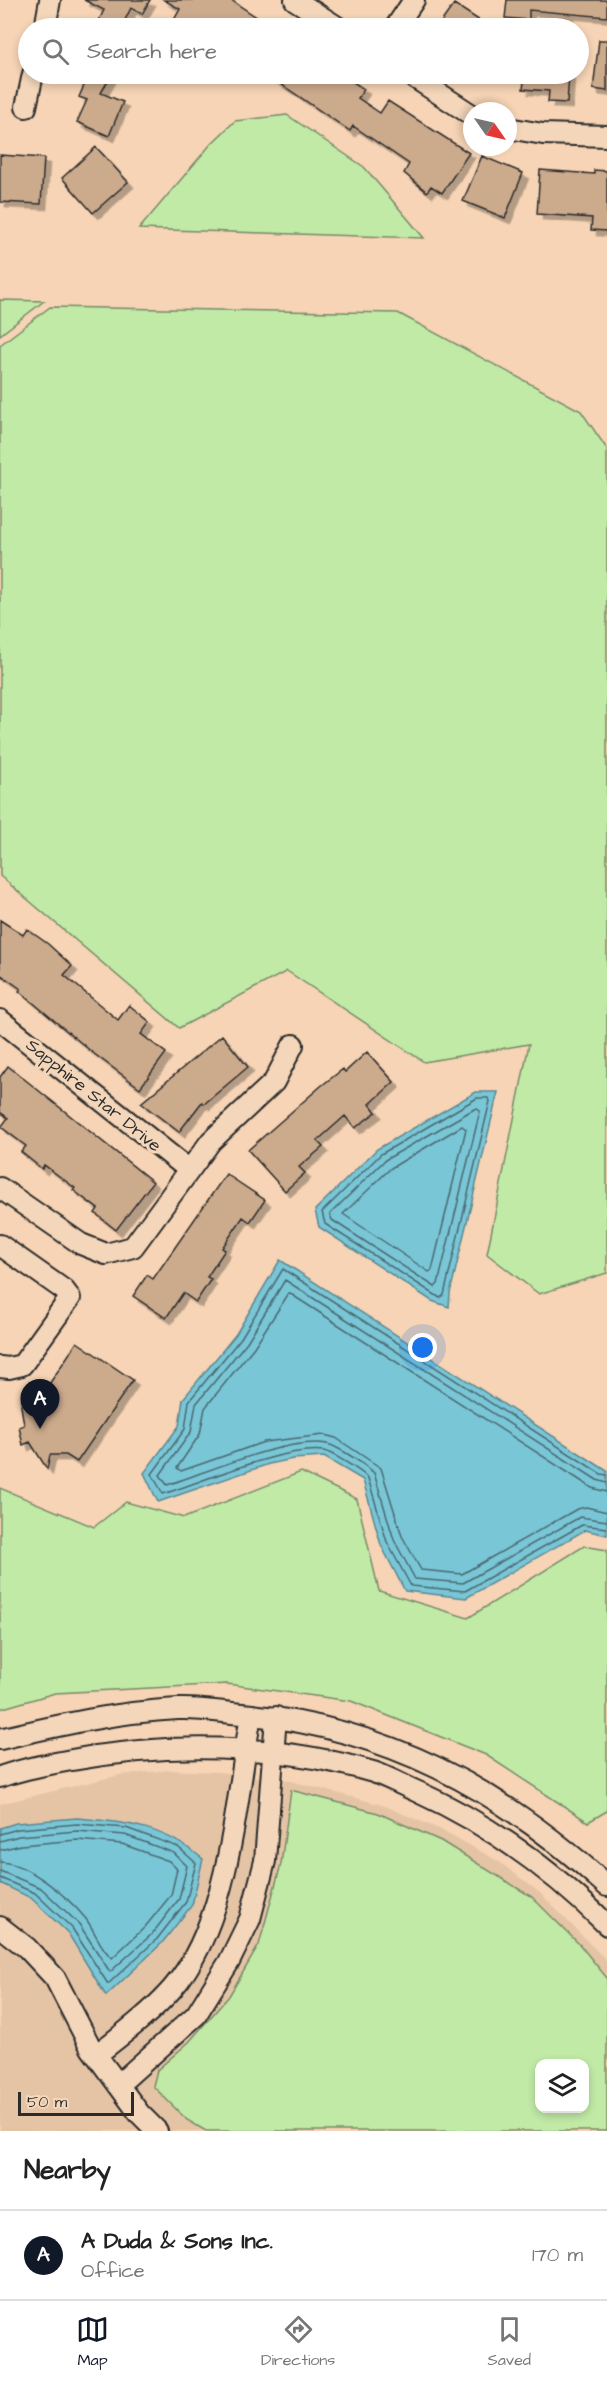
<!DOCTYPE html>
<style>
:root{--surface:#fff;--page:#f2f2f2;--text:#222;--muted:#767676;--line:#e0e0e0;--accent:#111827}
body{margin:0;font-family:"Architects Daughter",sans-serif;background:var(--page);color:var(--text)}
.controls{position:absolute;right:18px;bottom:18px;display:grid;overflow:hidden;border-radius:12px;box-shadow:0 3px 9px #0003}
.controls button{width:54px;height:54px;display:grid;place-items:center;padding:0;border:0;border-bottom:2px solid var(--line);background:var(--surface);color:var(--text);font:30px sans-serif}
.compass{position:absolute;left:463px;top:102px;width:54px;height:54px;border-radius:50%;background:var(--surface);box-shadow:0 3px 9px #0003;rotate:124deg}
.scale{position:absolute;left:18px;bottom:15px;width:116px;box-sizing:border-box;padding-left:6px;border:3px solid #2b2b2b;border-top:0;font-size:16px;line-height:21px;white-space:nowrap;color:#2b2b2b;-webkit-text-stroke:4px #f4d6ba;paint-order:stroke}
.you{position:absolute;left:423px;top:1348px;width:21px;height:21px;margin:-15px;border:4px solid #fff;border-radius:50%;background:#1a73e8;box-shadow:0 0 0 9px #1a73e833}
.badge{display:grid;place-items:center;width:39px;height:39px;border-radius:50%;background:var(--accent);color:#fff;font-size:20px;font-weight:700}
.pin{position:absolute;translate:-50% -50px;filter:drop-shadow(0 2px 3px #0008)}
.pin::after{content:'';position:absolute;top:32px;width:21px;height:18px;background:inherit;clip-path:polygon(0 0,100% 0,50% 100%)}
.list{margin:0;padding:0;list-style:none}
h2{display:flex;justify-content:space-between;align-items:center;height:78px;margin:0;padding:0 24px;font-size:26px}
h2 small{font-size:20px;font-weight:400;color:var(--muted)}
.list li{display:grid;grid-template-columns:39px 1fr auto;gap:18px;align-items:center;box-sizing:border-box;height:90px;padding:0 24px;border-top:2px solid var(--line)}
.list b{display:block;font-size:22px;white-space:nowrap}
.list p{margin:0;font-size:20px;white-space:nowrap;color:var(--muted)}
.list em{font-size:20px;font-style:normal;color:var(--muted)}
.icon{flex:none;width:33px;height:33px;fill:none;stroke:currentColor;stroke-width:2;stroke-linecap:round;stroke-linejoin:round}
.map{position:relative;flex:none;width:607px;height:2131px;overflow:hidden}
.search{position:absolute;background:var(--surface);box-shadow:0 3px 9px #0003;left:18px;right:18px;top:18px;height:66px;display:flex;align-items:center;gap:15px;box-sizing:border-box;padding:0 21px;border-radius:33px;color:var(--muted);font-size:22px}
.sheet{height:168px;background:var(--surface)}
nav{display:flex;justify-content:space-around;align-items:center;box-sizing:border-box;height:84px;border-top:2px solid var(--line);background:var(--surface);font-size:16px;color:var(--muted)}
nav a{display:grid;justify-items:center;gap:3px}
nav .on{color:var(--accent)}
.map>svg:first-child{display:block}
.built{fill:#e5c4a6;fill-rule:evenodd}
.green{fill:#c1eaa6;stroke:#768a68;stroke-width:1.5;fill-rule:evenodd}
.water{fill:#79c6d7;stroke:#5a8892;stroke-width:1.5}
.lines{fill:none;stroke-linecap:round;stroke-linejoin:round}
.shore{stroke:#4a6970;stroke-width:1.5}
.building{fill:#ccaa8c;stroke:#2b2b2b;stroke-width:1.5;filter:url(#shadow)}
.minor-casing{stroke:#2b2b2b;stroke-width:24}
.minor{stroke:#f4d6ba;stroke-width:20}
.labels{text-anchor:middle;stroke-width:6;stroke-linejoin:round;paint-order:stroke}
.street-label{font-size:18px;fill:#2b2b2b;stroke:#f4d6ba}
</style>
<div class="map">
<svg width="607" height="2131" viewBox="0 0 607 2131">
<defs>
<filter id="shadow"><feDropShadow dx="5.5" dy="5.5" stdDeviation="0" flood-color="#0004"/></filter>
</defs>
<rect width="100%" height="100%" fill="#f6d4b5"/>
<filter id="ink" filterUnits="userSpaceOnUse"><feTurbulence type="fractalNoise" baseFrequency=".0167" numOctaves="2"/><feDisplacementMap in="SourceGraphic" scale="12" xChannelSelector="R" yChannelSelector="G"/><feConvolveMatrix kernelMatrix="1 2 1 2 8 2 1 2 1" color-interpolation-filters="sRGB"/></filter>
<g filter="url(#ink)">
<path class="built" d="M170 1770 217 1772 287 1780 382 1805 446 1832 498 1861 539 1892 607 1961V2131H0V1804L120 1775ZM540 2064H584V2108H540Z"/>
<path class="green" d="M287 115 364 167 424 238 139 229 211 144 235 121Z
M0 300 44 301 0 335Z
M50 307 398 313 581 411 607 449V1273L539 1294 487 1254 529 1044 424 1062 287 971 179 1028 0 876V345Z
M301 1472 357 1499 379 1591 468 1618 584 1546 607 1550V1811L588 1822 486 1755 351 1701 227 1684 55 1693 0 1709V1488L94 1527 126 1502 184 1518Z
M291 1790 378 1813 441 1841 532 1897 580 1945 607 1978V2131H206L187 2120 153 2086 157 2070 189 2042 229 1996 259 1945 281 1864ZM540 2064H584V2108H540Z"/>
<path class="water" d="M476 1092H498L450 1293 449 1307 432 1301 319 1227 315 1210 377 1149Z
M280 1260 607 1471V1535L585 1530 466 1598 405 1591 381 1545 363 1480 324 1457 293 1459 269 1464 158 1502 144 1473 179 1426 183 1399 236 1334Z
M77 1818C127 1822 163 1826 203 1859L192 1905 162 1943 106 1996 68 1933 31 1898 0 1883V1828L16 1823Z"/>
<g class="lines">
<path class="shore" d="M477 1098H488L490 1101 444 1295 440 1298 325 1224 322 1212 381 1154Z
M476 1108 480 1111 438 1284 435 1287 332 1220 330 1214 385 1160Z
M462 1126 466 1129 432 1270 429 1272 343 1214 391 1168Z
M607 1475 601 1474 283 1269 241 1338 189 1401 185 1429 152 1474 163 1494C205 1481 283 1446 324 1451 333 1453 361 1471 368 1478L387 1542 411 1586 465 1591 582 1525 607 1528
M607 1483 597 1480 285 1280 247 1342 196 1404 191 1432 160 1475 167 1485C207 1472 287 1437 327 1444 337 1446 366 1465 374 1473L394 1540 415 1579 463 1583 580 1517 607 1521
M607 1492 592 1488 289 1293 254 1347 205 1408 200 1434 177 1468 181 1471 264 1442 324 1435 336 1438 381 1468 402 1536 421 1570 462 1574 577 1509 586 1507 607 1512
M0 1834 18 1829 77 1824 126 1828 178 1847 196 1863 186 1902 157 1939 108 1984 72 1928 35 1893 0 1878
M0 1841 19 1836 77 1831 125 1835 174 1853 187 1866 179 1899 152 1934 110 1972 79 1924 41 1888 0 1871
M0 1850 21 1845 77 1840 122 1844 169 1861 177 1869 171 1895 145 1927 112 1958C100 1948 95 1931 86 1919 68 1897 29 1863 0 1862"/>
</g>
<path class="building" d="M84 0H150L142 14 131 8 121 28H95L104 10Z
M164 0H231L273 28H189L174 20 180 9Z
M507 0H607V17L529 10V20L505 18Z
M454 4 491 28H437Z
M599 40H607V91L593 89Z
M89 74H112L101 93 123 102 109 136 77 122 87 100 79 97Z
M266 74H341L364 89 358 98 380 113 388 101 469 153 442 193 431 186 427 192 404 173 409 164 353 126 350 131Z
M525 74H569L567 103 548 102 549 91 523 89Z
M96 147 128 182 93 213 62 178Z
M0 155 44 158 41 204 0 202Z
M482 156 523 173 505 218 463 201Z
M540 170 594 174V170L607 171V231L591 230 592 218 537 214Z
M0 920 23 935 27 929 48 944 72 966 64 975 118 1020 129 1005 150 1022 141 1034 166 1053 140 1088 93 1053 19 991 21 989 0 974Z
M222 1035 248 1067 204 1104 202 1102 179 1132 141 1103Z
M367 1052 394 1082 370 1104 376 1112 355 1128 345 1116 317 1141 323 1147 299 1167 305 1173 285 1191 248 1150 321 1086 343 1069 345 1072Z
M8 1066 153 1182 116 1230 95 1213 98 1209 73 1190 75 1188 44 1165 42 1169 21 1152 26 1146 1 1127 8 1118 0 1112V1077Z
M226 1174 265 1200 250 1222 243 1217 222 1248 225 1250 207 1277 211 1279 196 1302 183 1293 166 1318 133 1296 147 1275 153 1279Z
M77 1342 133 1380 77 1462 66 1455H50L47 1469 30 1442 23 1445 19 1427 24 1425 21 1406 23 1391 36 1404Z"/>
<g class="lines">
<g class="minor-casing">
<path id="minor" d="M295 0 339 28
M45 28 50 0
M395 28 414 0
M409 74 472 115
M26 107 33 74
M508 128 543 134 607 136
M0 1020 188 1169
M0 1188 81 1244 106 1254 133 1247 211 1141 274 1082 293 1045
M0 1245 64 1290 70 1298 22 1365 9 1368 0 1367
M0 1739C59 1725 117 1712 178 1709 199 1708 221 1712 242 1714 386 1727 501 1789 607 1886
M0 1777C21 1769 44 1765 66 1761 165 1742 275 1743 373 1772 388 1777 404 1786 418 1792 491 1825 551 1869 607 1925
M0 1927 27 1948 55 1978 91 2048 139 2113 157 2131
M96 2055C123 2034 150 2014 172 1989 230 1923 236 1799 251 1715
M118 2085 196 2015 229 1962 250 1919 265 1861 276 1717"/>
</g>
<use href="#minor" class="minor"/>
</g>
</g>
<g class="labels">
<g class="street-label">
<text transform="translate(94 1095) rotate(39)" y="6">Sapphire Star Drive</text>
</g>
</g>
</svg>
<div class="controls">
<button><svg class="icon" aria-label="layers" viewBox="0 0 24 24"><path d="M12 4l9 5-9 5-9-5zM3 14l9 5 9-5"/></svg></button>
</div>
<svg class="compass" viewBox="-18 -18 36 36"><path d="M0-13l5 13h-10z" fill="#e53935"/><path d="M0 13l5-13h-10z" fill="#767676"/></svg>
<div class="scale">50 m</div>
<div class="you"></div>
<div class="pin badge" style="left:40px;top:1429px">A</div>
<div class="search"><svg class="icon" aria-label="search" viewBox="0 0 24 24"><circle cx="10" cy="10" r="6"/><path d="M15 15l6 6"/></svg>Search here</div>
</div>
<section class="sheet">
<h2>Nearby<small></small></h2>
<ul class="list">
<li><span class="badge">A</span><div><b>A Duda &amp; Sons Inc.</b><p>Office</p></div><em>170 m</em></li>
</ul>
</section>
<nav>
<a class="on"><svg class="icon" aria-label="map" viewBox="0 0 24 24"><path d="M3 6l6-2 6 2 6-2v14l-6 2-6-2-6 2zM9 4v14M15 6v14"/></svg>Map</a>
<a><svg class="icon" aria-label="directions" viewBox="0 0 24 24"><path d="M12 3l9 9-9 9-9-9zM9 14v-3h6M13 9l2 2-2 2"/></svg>Directions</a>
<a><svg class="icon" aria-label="saved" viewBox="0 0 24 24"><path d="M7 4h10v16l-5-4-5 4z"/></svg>Saved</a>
</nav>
